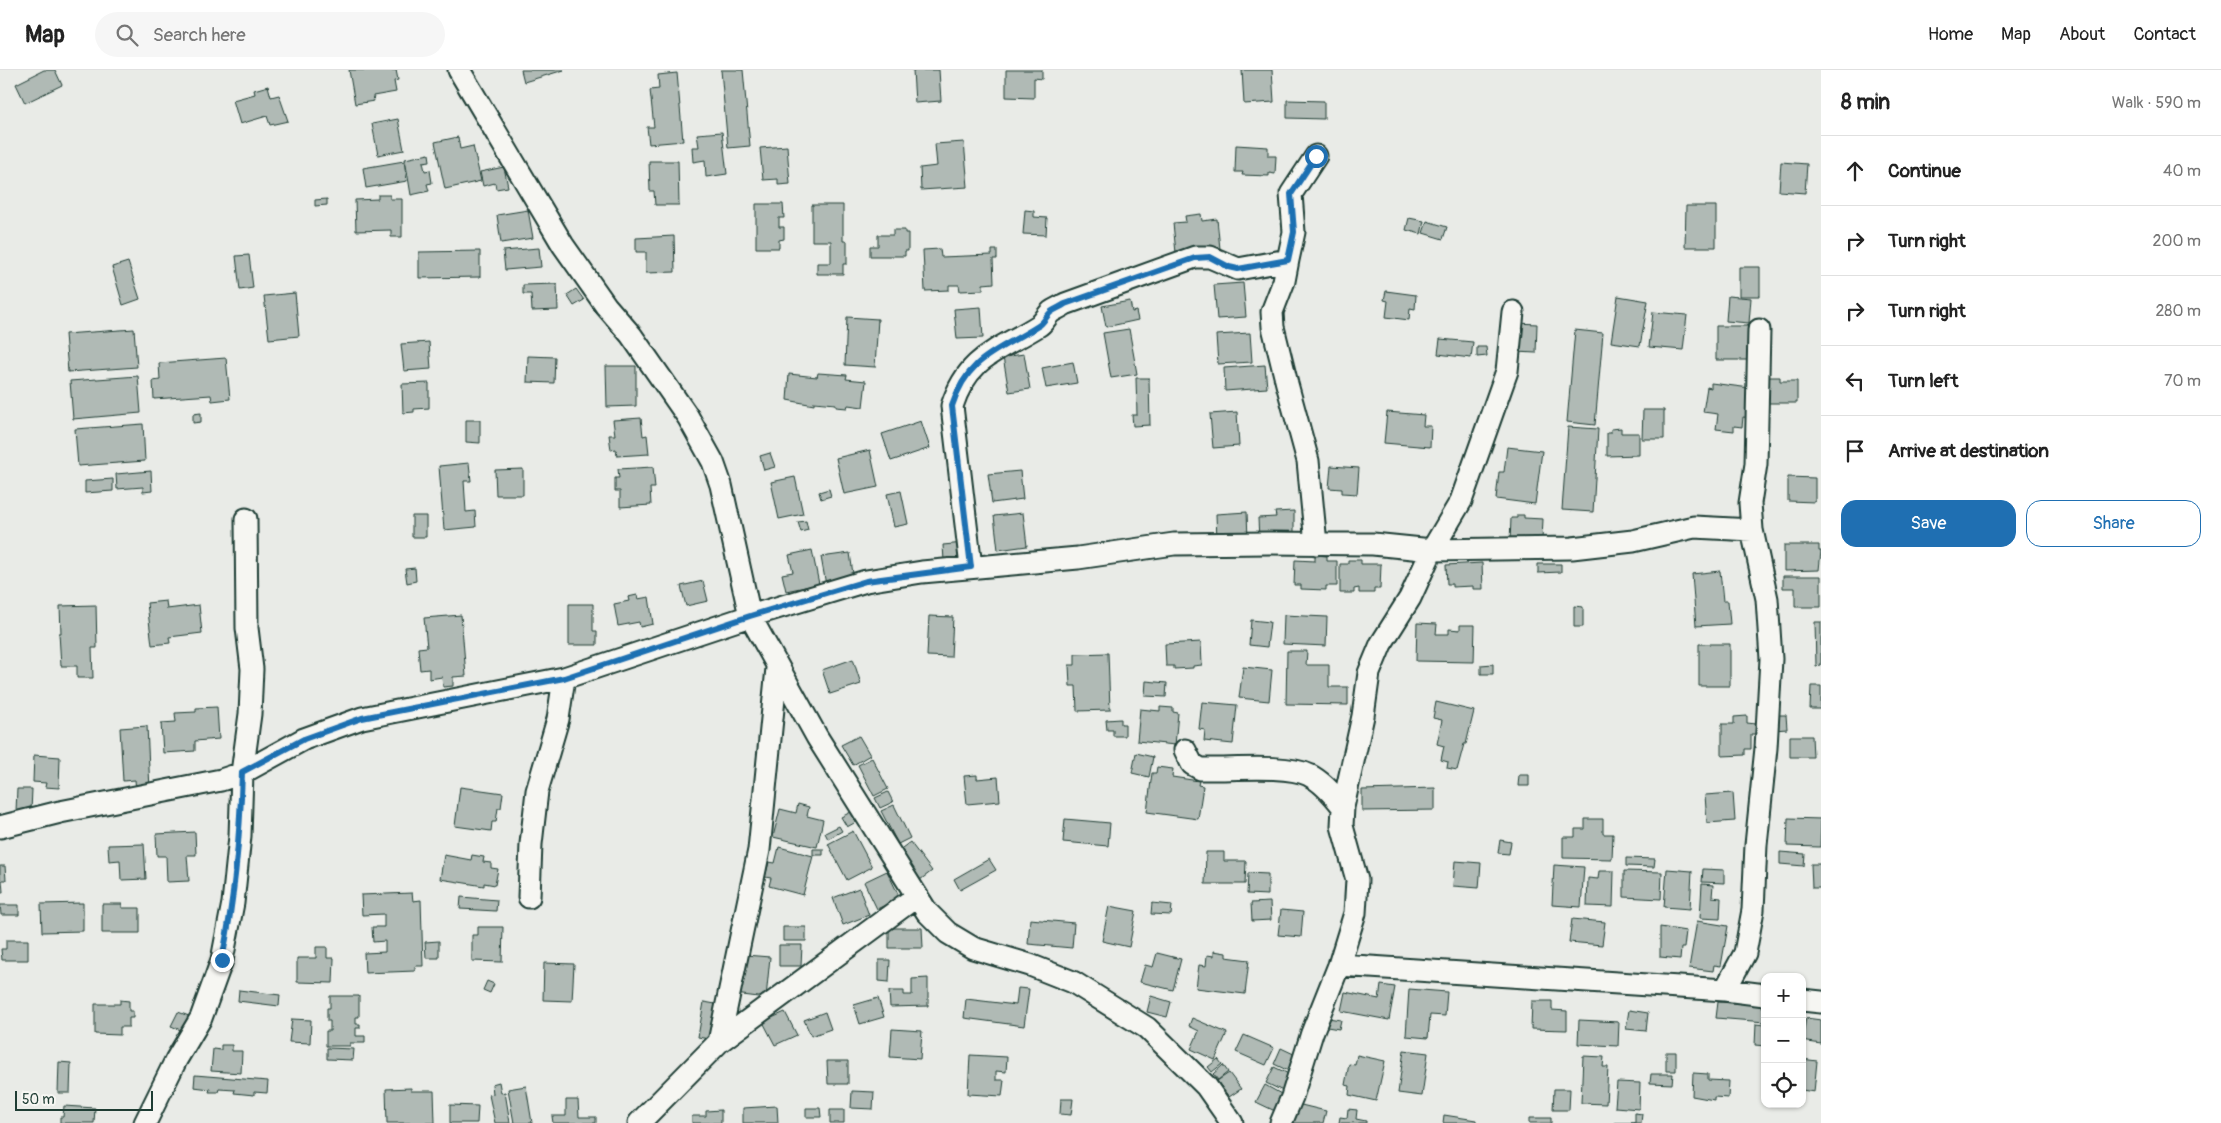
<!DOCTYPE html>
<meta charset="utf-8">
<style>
:root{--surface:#fff;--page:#f6f6f6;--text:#222;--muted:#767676;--line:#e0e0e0;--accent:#1f6fb2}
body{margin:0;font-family:Pangolin,sans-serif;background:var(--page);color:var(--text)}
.controls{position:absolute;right:15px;bottom:15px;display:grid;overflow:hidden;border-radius:10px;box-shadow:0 1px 4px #0004}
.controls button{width:45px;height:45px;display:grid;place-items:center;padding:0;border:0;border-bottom:1px solid var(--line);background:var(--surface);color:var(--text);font:25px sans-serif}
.scale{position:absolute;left:15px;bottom:12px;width:138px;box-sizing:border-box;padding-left:5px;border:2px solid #1f3d34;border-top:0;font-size:14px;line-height:18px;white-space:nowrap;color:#1f3d34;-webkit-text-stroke:4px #f6f6f2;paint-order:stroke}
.stop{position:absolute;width:15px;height:15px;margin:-11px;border:4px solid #1f6fb2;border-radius:50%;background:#fff}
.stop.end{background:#1f6fb2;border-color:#fff;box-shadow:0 1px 5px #0008}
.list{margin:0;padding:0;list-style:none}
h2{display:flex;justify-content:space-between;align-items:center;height:65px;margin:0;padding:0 20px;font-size:21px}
h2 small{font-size:16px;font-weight:400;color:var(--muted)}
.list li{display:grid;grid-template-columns:32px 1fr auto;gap:15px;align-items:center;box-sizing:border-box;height:70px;padding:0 20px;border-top:1px solid var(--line)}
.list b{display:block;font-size:19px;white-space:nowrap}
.list em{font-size:16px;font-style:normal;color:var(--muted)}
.actions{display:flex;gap:10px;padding:15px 20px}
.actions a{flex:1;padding:11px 0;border:1px solid var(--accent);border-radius:15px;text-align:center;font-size:18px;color:var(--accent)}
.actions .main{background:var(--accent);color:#fff}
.icon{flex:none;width:28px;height:28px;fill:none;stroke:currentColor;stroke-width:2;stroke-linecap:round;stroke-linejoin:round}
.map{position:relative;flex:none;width:1821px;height:1053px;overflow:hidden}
header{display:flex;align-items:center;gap:30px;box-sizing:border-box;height:70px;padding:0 25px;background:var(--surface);border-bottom:1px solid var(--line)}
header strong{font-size:24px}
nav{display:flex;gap:28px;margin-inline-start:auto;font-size:18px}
.search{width:350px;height:45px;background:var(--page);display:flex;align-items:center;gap:12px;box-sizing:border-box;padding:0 18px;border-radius:28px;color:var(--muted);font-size:19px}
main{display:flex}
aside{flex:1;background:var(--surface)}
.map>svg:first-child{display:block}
.building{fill:#b0bab5;stroke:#1f3d34}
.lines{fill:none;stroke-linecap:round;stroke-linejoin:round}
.minor-casing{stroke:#1f3d34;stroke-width:25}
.minor{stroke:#f6f6f2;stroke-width:21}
.route{stroke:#1f6fb2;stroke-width:6}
</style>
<header>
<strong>Map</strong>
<div class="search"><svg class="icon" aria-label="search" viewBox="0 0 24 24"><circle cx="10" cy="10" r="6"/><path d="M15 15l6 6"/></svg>Search here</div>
<nav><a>Home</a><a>Map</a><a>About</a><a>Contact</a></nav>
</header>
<main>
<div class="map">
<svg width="1821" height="1053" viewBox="0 0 1821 1053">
<rect width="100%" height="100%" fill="#e9ebe7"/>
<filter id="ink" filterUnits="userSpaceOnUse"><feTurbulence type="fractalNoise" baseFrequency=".02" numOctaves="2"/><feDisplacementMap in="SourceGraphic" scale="10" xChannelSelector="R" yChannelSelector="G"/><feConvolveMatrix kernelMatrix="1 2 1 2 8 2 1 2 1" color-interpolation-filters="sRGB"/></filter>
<g filter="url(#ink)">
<path class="building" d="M44 0H55L62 15 25 33 16 14Z
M349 0H396L398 10 394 11 396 22 373 26 374 31 355 34Z
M521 0H564L524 12Z
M721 0H743L750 76 728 78Z
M913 0H939L941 31 915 33Z
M1006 0H1042V9L1034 8V28L1006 27Z
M1242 0H1272L1274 32 1244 34Z
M677 3 683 71 649 74 647 57H654L650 20 659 19 658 5Z
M268 16 271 27 279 25 288 51 270 55 267 46 240 54 233 30 255 24 254 20Z
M1287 30 1324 31V49L1287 48Z
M398 49 404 80 378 85 372 54Z
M722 62 727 104 706 107 705 90 693 92 692 77H699L697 64Z
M458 67 460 79 473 76 481 111 445 119 435 72Z
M964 72 968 117 921 120 920 98 937 96 935 74Z
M1236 75 1268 77V86H1276L1275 104 1269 103V106L1242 105 1243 102H1235Z
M787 76 790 114 778 115V109L763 110 760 78Z
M429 84 430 91 423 92 425 101 430 100 432 113 427 114 429 121 411 125 405 89Z
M404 91 407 111 366 118 363 98Z
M649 91H678L679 135H655L654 121H650Z
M1781 92 1807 94 1805 123 1779 121Z
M504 97 508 117 496 119 495 113 483 116 480 102Z
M378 125H390V129H402V167H391V160L356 161 355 130 378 129Z
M327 129V135L315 136V130Z
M756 134H783L784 148H779V157H784V169L779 170V178H756Z
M812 135H843V171H847V194H843V204H817V193H831V171H812Z
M1686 136H1716V177H1685Z
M528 140 533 168 501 173 497 145Z
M1025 140 1034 141V147L1047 148 1046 165 1023 164Z
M1201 144 1202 151 1217 149 1220 179 1176 183 1173 153 1186 152 1185 146Z
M1409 148 1424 151 1421 164 1406 160Z
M1427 151 1447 157 1443 169 1423 163Z
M893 160H905V163H908V181H905V186H870V176H878V165H893Z
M674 166 675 202 646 203V182H636V168Z
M539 178 541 197 505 200 503 181Z
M940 179 941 187 992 185V180H997V189H993L994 213 983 214V220L960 221 959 215H949V220L925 221 923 180Z
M480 181V207L419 208V182Z
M249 185 253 218 240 220 236 186Z
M128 192 140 229 123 235 112 197Z
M1739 197H1760V226H1739Z
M1243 213 1246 247 1217 249 1214 215Z
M557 214 558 240 532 241 531 224H523V215Z
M576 219 584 230 574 236 567 225Z
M1386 221 1416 225 1415 239 1410 238 1409 250 1386 247 1388 231 1384 230Z
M295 223 299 266 269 269 264 226Z
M1618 226 1648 231 1640 276 1611 272Z
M1728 226 1751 228 1749 253 1726 251Z
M1130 231 1132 242 1136 241 1138 250 1106 257 1102 236Z
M981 237 983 268 957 269 954 239Z
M1653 242 1687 245 1683 280 1649 277Z
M847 247 878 249 875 297 845 295Z
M1518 253 1537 254 1536 283 1516 282Z
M1716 256H1751V290H1716Z
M134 259 137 297 68 302 65 264Z
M1129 259 1137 304 1111 308 1103 263Z
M1575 260 1603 263 1595 355 1567 352Z
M1250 263 1252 292 1218 294 1216 265Z
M1440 269 1473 272 1471 288 1438 284Z
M429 272 431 299 404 301 401 274Z
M1477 277H1486L1487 286 1477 287Z
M1024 284 1030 319 1009 322 1003 287Z
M528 286 555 287 554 313 527 312Z
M226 288 230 329 212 331 211 325 154 329 153 311 160 310 159 293Z
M1073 292 1077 313 1046 318 1042 298Z
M1265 295 1267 318 1225 321 1224 298Z
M606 296H636V336L607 337Z
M818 303 847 305 846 309 866 311 863 337 848 335 847 338 836 337V334L814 332V335L787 330 789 304 817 307Z
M138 306 141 343 73 349 70 311Z
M1765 307H1780V311H1797V333H1766Z
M1136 308H1149L1150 355 1133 356 1132 345H1137Z
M429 313V338L414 339V342L403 343 402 314Z
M1711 313 1750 318V348L1743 347 1742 357 1734 356V361L1716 359 1718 344 1703 342 1707 317 1711 318Z
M1643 340H1664V369H1642Z
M1237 342 1239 376 1213 378 1210 344Z
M1387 342 1424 345 1423 356H1431L1430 377 1384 373Z
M201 343V352L193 353V344Z
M641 348 643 366 647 365 649 384 617 386 616 379 611 380 609 365H615L613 350Z
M466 350H480V373L466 372Z
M921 351 930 378 891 391 882 364Z
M143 354 145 391 78 396 75 359Z
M1568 357 1598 359 1593 442 1562 440Z
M1621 358V363H1639V385L1607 386V363H1611V359Z
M1507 377 1542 381 1535 434 1496 429 1499 402H1504Z
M870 380 878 417 844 424 836 388Z
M770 383 775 397 764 400 760 386Z
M469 393 471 411H464L466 442 475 441 476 457 444 460 439 396Z
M1331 396 1359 398 1357 424 1342 423V419L1329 418Z
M653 397 655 418H650L651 435 620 437V421H615V408H619L618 399Z
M523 399V425H496L495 400Z
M151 401 152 421 143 422V417L117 419 116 404Z
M1020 401 1023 429 992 433 988 404Z
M795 407 803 444 779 449 771 412Z
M1788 407 1815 408V432L1788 431Z
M113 409V421L85 423V411Z
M829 419 831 426 821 429 819 422Z
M901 421 908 454 894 457 887 424Z
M1294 441V464L1259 470 1258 448 1276 447 1275 442Z
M1247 442 1248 470 1217 471 1216 444Z
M1023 443 1027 476 998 480 994 446Z
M1517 445H1524V448L1543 449 1542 470 1510 472 1511 448H1517Z
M412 446H426V467H412Z
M806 451 808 460 801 462 798 452Z
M964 473 965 490 944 491 943 475Z
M1784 475H1819V481H1821L1819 500 1784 501Z
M812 480 819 514 786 521 782 504 793 502 789 485Z
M850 483 854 511 826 515 821 487Z
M1315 485 1327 486V491H1337V516H1326V520L1301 519V515H1294L1295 490 1315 491Z
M1348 490H1361V494H1381L1380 519H1374V523H1359V518L1354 519V523H1340V494H1348Z
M1482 493 1483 519H1473V516L1452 517V514H1447L1446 495Z
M1538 494H1561V502L1538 503Z
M415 498 416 511 407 513 405 499Z
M1720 501 1723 531H1728L1730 554 1696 556 1692 504Z
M1783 506H1821V537H1795V518H1783Z
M703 511 708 531 686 536 681 516Z
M637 525 638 529 649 527 653 554 640 557 639 552 618 556 614 534 629 531 628 527Z
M166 531 167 539 199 535 202 563 169 567 170 573 152 575 147 533Z
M569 534H593V561H597V575H569Z
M96 535 97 578H92L93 608H77V596H61L59 563H61L60 536Z
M1574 536 1583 537V557H1574Z
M461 545 466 606 453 607V616L443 617 442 607 429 609V599L420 600 418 578 427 577 424 548Z
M1284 545 1327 547 1326 576 1283 574Z
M929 546 953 547 951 587 927 586Z
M1251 550 1270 552 1267 577 1249 575Z
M1815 552H1821V595L1816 596Z
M1417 553 1437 554 1436 564H1449V559L1460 560V555H1475L1474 592 1416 591Z
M1201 572 1202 595 1193 596V598L1174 599V596H1166L1165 574Z
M1699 574H1730V616H1699Z
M1287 581H1307L1306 595H1329V617H1348V635L1286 634Z
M1108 583 1110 640 1077 641 1076 616H1070L1069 595H1075V584Z
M853 589 861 614 830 624 822 600Z
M1493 594V604H1481V595Z
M1243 597 1272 600 1269 631 1239 628Z
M1146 611 1167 613 1166 627 1145 626Z
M1811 616H1821V639H1810Z
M1202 632 1237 635 1233 674 1204 671 1205 660 1199 659Z
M1436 632 1474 641 1466 674H1464L1457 700 1447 698 1448 692 1441 690 1444 676 1437 674 1442 650 1433 648Z
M217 637 219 669 195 671V681L163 683 161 653 176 652 175 643 196 642V638Z
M1160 637 1173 638V642L1178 643 1175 675 1137 671 1140 639 1160 641Z
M1774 645H1786L1787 659 1774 660Z
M1747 646V653L1756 654V664H1751V679H1745V685L1722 686V654H1734V647Z
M1121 649V654H1125V666H1113V660H1107L1106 650Z
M147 656 150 720 136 721 135 710 123 711 120 658Z
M859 666 870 685 853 695 841 675Z
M1790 666H1812L1813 687H1790Z
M1136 683 1153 687 1149 707 1132 703Z
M34 685 60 687 59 718 45 717 46 713 33 712Z
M872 688 888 719 874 726 858 695Z
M1157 697 1173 699 1172 707 1199 711 1198 715 1203 716 1198 749 1147 742 1152 703H1156Z
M977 705V709L998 707 1000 731 967 734 964 706Z
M1519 705H1529V716H1518Z
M460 717 503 723 501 738H498L496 752H492L491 761 455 756Z
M1435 718V740L1362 741V720Z
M17 719H32L31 742 16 741Z
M888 722 893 732 880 738 875 728Z
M1733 723 1735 751 1707 753 1705 725Z
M798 734 809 737 807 746 823 750 817 777 773 767 780 739 796 743Z
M894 735 910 768 898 774 881 741Z
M851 742 856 752 847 757 841 747Z
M1788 748 1821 749 1820 777 1787 776Z
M1065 749 1110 753 1108 776 1063 772Z
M1585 749H1603V764H1613L1612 789 1563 788V767H1575V759H1585Z
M839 756 842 761 828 769 825 763Z
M853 761 872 797 847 810 828 774Z
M195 762 196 785H187L189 811 167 812 166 786H157L156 764Z
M1500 770 1511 772 1509 784 1498 783Z
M910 772 932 801 920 810 898 781Z
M144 774 146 809 121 810 120 790 109 791 108 775Z
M779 777 813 786 803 825 769 816 771 808 765 807 769 792 775 793Z
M813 779H823V785H813Z
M1206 782H1224V791H1246L1245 814H1205Z
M1780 782 1805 784 1804 796 1780 794Z
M444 785 471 790 472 785 484 787 483 792 491 793V798L498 799 495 815 484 813V816L440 809Z
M1626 788 1655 789 1654 797 1626 796Z
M989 789 996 800 960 820 954 809Z
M1455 791 1481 793 1479 818 1453 816Z
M1811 794H1821V818H1812Z
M1554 795 1584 797 1581 837 1552 835Z
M0 796H5L6 810H2L3 822H0Z
M1667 799 1692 801 1690 839 1664 837Z
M1703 799 1724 800V813L1702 812Z
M887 801 900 828 877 839 864 812Z
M1599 801H1614L1613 837 1587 836 1588 808 1598 809Z
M1624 801 1662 802 1661 829 1624 827Z
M1248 803 1268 804V825L1247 824Z
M1702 814 1713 815 1712 827 1721 828 1720 849 1700 848Z
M859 818 869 845 843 855 833 828Z
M412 823 413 831 421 830 423 896H415V901L365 903 364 883 385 882V871L373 872 372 857H384V844L362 845 361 825Z
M461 827 497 830 496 841 460 839Z
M1270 832 1271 850 1252 851 1251 833Z
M83 833V861L42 862 41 834Z
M1152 833 1172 835 1171 845 1151 844Z
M102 834H122V838H140V863H102Z
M0 835H19V845H1Z
M1109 836 1136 841 1129 877 1102 871Z
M1281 840 1303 842 1301 867 1278 865Z
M1030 849 1074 853 1072 878 1028 874Z
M1572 849 1605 852 1602 875 1569 872Z
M1697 851 1728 856 1721 896 1714 895 1713 901 1689 898Z
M478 857H503L502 892 472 891V865H478Z
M783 857H806V871H783Z
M1660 857 1686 861 1684 878H1681L1680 889 1660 887Z
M889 858H922L923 878H889Z
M6 870H28V890H2L1 879H6Z
M439 871V888H426L425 872Z
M779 875H802L801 896H779Z
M316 877H327V888H334L333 913 297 912V888H316Z
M1214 881 1226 883V887L1249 890 1245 924 1196 918 1199 895 1206 896 1207 885 1214 886Z
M1157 883 1181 889 1173 920 1140 912 1145 895 1153 897Z
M745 885 770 887 766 928 735 924Z
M879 890H890L889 912 879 911Z
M544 893 574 894 572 931 543 930Z
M928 908V936L890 937 889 921H904V925H912V909Z
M487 911 494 914 490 923 483 920Z
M1381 915 1395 917 1389 950 1341 941 1345 922 1379 929Z
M1018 918 1029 919 1024 956 964 948 966 929 1016 935Z
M1409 919 1447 922 1445 946 1430 945 1428 968 1406 966Z
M239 920 280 925 279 936 238 931Z
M330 926H359V947H356V954H360V958H356V966H365V973H350V976H326V961H330V951H327V938H330Z
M1151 926 1171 932 1167 947 1147 942Z
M878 928 884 947 860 954 854 935Z
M120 930 129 931V941H133V948H129V957H120V965L95 964V934H120Z
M1532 931H1552V940L1567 941V960L1531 959Z
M704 932 721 935 714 970 698 967Z
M1718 932 1765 935V952L1716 948Z
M1629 940 1648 943 1646 961 1626 959Z
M178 942 189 946 183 961 171 956Z
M785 942 797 965 775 975 763 952Z
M825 942 831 959 811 966 804 950Z
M1192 948 1227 963 1215 990 1191 979 1199 961 1189 956Z
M1328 948 1341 950 1339 959 1327 957Z
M1806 948 1821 950V974L1802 971Z
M292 949 311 950 310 973 289 972Z
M1579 950 1619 952 1618 976 1578 974Z
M1756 954 1765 955V976L1755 975Z
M892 959 922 961 920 989 890 987Z
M1244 965 1274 978 1266 995 1236 982Z
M221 975H232V981H242L241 1003 211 1001 213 979 221 980Z
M327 978 354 979 353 990 327 989Z
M1281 978 1300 987 1293 1003 1274 994Z
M1404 980 1428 983 1422 1026 1398 1023Z
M1666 982H1676V1001H1666Z
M970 985 1007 987 1006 1002 996 1001V1010H1004L1002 1026 968 1024Z
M1357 985 1385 991 1376 1031 1349 1025 1350 1016 1345 1015 1349 994 1355 995Z
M1583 986 1604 987 1603 997H1608L1606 1034 1581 1033Z
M1218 989 1222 994 1212 1002 1208 997Z
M1802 989 1817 991 1814 1022 1802 1020Z
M827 991H848V1014H828Z
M59 992 71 993 70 1023H58Z
M1223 995 1228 1002 1218 1010 1213 1004Z
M1274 997 1293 1006 1285 1022 1266 1013Z
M1229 1003 1241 1019 1229 1027 1217 1011Z
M1693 1003 1708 1004V1010L1729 1011 1728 1028 1714 1027V1030L1692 1026Z
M1651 1004H1673L1672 1014 1650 1013Z
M195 1005 268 1011 267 1023 254 1022V1025L234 1023 235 1020 219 1019 218 1022H209L210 1019 194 1017Z
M499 1012 501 1023 505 1022 510 1053H495L489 1025 493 1024 492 1014Z
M1617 1012 1640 1013 1639 1039 1615 1037Z
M1265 1015 1283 1025 1275 1041 1256 1032Z
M526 1016 532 1053H514L508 1019Z
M411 1018V1021H434L435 1053H387L386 1019Z
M1554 1019H1570L1569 1040H1553Z
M852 1021 874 1022 873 1039 851 1038Z
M1061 1029H1073L1071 1045 1060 1044Z
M566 1030H578L579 1047H596V1053H553L552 1046H566Z
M1297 1034 1326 1041 1323 1053H1292Z
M450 1035 478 1036 477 1053H450Z
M64 1036 95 1038 94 1053H60V1047H63Z
M777 1036 778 1053H743V1038Z
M806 1038H820L821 1047H806Z
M1348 1039 1357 1040 1356 1049 1366 1051V1053H1339L1340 1047 1347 1048Z
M721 1040V1053H692V1046H706V1041Z
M830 1040H844V1053H830Z
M1635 1043 1642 1044 1641 1053H1615H1635Z
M1444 1045 1476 1050V1053H1443Z
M1529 1048H1551V1053H1529Z"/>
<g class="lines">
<g class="minor-casing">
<path id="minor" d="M459 0 563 175 606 236 631 265 688 347 713 392 721 415 750 546 817 667 927 842 948 863 973 878 1030 895 1073 912 1147 958 1206 1016 1232 1053
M1288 190 1294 162 1291 124 1316 86
M1513 242 1507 301 1461 431 1432 480 1572 478 1633 471 1694 457 1752 460 1767 529 1771 589 1766 678 1756 775 1753 840 1745 883 1725 920
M1752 460 1750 433 1756 394 1759 260
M971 497 952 336C968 286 998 281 1038 256 1044 253 1046 246 1051 242 1055 239 1061 237 1065 234L1195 187H1210L1238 199 1288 190 1284 211 1272 242 1273 257 1287 314 1308 391 1316 474
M1185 680 1192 694 1201 699C1230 700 1285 694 1309 705 1323 712 1334 725 1343 737
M0 757 60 742 221 710 242 703 304 669 362 648 564 608 750 546 866 511 922 502 1078 488 1174 474 1269 473 1373 474 1432 480 1410 528 1381 574 1369 603 1363 646 1343 737 1342 756 1357 810 1355 843 1339 895 1312 963 1292 1027 1281 1053
M529 827 531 774 537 721 558 649 564 608
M1339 895 1725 920 1765 925
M1802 930 1821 932
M719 972 759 780 777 598
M145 1053 176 990 201 948 222 890 233 833 240 766 242 703 250 644 252 599 247 558 246 449
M639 1053 719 972 917 826"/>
</g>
<use href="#minor" class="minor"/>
</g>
</g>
<g class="lines" filter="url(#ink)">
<path class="route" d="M222 890C235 826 240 767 242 702L304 669 362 648 564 608 750 546 866 511 971 497 952 336C968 286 999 281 1038 256 1044 253 1046 246 1051 242 1055 239 1061 237 1065 234L1195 188 1210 187 1229 197 1238 199 1288 190 1294 162 1291 124 1316 86"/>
</g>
</svg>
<div class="controls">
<button>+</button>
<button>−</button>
<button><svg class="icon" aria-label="locate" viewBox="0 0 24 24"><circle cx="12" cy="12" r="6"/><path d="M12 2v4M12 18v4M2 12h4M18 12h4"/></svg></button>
</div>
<div class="scale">50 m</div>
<div class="stop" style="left:1316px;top:86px"></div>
<div class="stop end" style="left:222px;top:890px"></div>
</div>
<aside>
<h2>8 min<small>Walk · 590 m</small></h2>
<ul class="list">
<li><svg class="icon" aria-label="ahead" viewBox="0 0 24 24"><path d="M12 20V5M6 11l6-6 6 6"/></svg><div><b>Continue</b></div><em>40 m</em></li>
<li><svg class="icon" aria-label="right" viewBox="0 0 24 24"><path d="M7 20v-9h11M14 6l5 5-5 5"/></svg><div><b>Turn right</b></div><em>200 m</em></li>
<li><svg class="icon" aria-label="right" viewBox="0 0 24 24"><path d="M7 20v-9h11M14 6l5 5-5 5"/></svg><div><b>Turn right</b></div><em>280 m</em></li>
<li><svg class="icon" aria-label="left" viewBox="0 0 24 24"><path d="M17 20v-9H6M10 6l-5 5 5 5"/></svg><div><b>Turn left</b></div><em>70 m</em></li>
<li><svg class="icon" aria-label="arrive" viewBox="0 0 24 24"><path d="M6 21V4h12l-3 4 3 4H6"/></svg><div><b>Arrive at destination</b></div></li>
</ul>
<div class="actions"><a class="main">Save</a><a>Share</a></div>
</aside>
</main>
